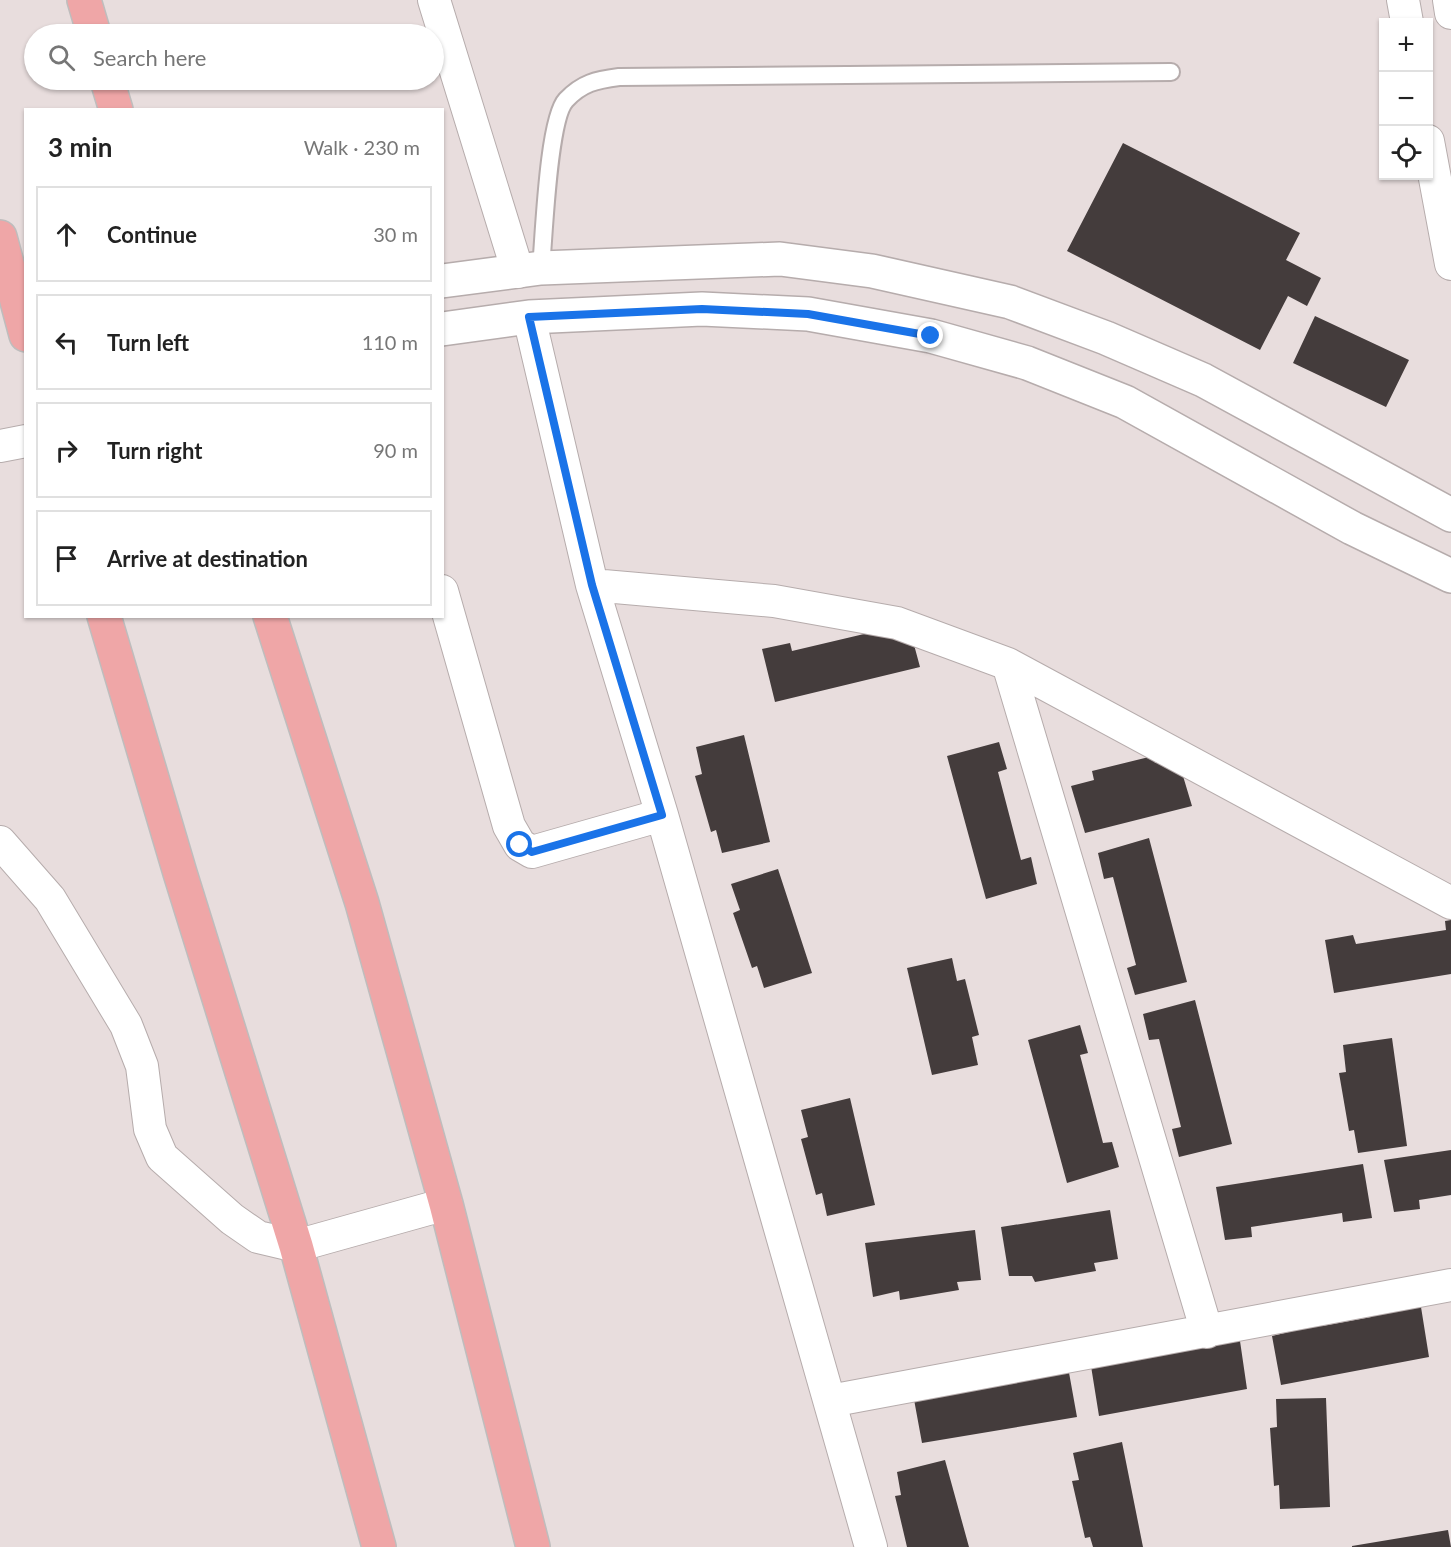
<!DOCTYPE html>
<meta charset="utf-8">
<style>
:root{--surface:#fff;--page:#f6f6f6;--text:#222;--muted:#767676;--line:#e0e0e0}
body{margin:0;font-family:Lato,sans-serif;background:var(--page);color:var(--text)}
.controls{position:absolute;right:18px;top:18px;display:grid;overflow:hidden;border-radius:0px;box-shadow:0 2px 4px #0004}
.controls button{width:54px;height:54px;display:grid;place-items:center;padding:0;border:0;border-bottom:2px solid var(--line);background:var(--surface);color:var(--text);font:30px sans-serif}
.stop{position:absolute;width:18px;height:18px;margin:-14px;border:4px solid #1a73e8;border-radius:50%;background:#fff}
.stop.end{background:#1a73e8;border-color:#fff;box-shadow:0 2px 6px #0008}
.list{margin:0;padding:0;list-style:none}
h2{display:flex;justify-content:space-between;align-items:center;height:78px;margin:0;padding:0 24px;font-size:26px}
h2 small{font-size:20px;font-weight:400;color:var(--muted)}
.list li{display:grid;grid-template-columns:39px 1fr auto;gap:18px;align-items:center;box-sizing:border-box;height:96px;margin:0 12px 12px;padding:0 12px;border:2px solid var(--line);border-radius:0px}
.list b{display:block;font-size:22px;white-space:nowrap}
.list em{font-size:20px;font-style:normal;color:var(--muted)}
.icon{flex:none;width:33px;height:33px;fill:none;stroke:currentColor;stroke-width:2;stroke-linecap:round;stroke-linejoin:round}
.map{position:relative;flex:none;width:1451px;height:1547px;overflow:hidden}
.search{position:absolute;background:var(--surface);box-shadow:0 2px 4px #0004;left:24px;top:24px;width:420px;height:66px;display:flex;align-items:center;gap:15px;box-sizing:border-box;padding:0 21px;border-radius:33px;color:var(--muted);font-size:22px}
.panel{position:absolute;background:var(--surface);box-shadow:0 2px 4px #0004;left:24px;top:108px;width:420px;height:510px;border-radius:0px}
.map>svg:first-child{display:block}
.building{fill:#443c3c}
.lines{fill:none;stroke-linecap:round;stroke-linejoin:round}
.service-casing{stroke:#b6acac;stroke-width:20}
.minor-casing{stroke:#b6acac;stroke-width:34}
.secondary-casing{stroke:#b6acac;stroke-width:36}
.primary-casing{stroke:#bebdbd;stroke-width:36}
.service{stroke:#fff;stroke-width:16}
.minor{stroke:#fff;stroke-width:32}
.secondary{stroke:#fff;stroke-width:33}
.primary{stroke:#efa6a7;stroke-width:33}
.route{stroke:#1a73e8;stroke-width:8}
</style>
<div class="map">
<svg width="1451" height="1547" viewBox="0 0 1451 1547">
<rect width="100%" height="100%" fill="#e8dddd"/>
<path class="building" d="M1123 143 1300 233 1286 260 1321 278 1307 306 1288 296 1260 350 1067 251Z
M1315 316 1409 360 1386 407 1293 363Z
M906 615 920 667 775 702 762 649 790 643 792 651 881 630Z
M744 735 770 842 722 853 716 830 711 832 695 776 702 774 696 747Z
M999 742 1007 769 998 772 1021 860 1031 857 1037 884 986 899 947 756Z
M1153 756 1155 763 1177 756 1192 806 1085 833 1071 786 1094 780 1092 771Z
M1149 838 1187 982 1135 995 1127 968 1136 965 1113 877 1104 879 1098 853Z
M778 869 812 973 764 988 757 966 752 968 733 913 740 910 731 884Z
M1451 920V974L1334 993 1325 940 1353 935 1356 944 1446 930 1445 921Z
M952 958 957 981 965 979 979 1035 972 1037 978 1065 932 1075 907 968Z
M1195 1000 1232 1144 1179 1157 1172 1129 1181 1127 1159 1039 1149 1040 1143 1014Z
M1080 1025 1088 1053 1080 1055 1103 1143 1112 1142 1119 1167 1067 1183 1028 1040Z
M1392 1038 1407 1146 1358 1153 1354 1130 1349 1131 1339 1073 1346 1072 1343 1045Z
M850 1098 875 1205 827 1216 822 1193 816 1195 801 1139 808 1137 801 1110Z
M1451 1150V1195L1419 1200 1420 1209 1394 1212 1384 1160Z
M1363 1164 1372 1218 1343 1222 1342 1213 1251 1227 1252 1237 1225 1240 1216 1187Z
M1110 1210 1118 1259 1094 1263 1096 1271 1035 1282 1032 1276H1009L1001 1227Z
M975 1230 981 1280 957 1282 959 1290 900 1300 899 1291 873 1297 865 1243Z
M1399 1306 1400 1311 1421 1307 1429 1357 1281 1385 1272 1336 1293 1331 1292 1327 1322 1322V1326L1371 1317 1370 1312Z
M1240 1341 1247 1389 1099 1416 1091 1366Z
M1068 1367 1077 1417 922 1443 913 1394Z
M1326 1398 1330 1507 1280 1509 1279 1485 1274 1486 1270 1428 1277 1427 1276 1399Z
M1122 1442 1143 1547H1093L1090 1537 1085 1538 1072 1481 1079 1480 1073 1453Z
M945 1460 969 1547H907L895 1496 901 1495 897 1472Z
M1448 1530 1451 1547H1352V1546Z"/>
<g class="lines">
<g class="service-casing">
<path id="service" d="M541 268C544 237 548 119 566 100 582 83 596 80 619 77L1171 72"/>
</g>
<g class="minor-casing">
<path id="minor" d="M434 0 518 272
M1403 0 1407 22
M1449 0 1451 13
M1428 141 1451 264
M529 317 592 585 662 815 871 1547
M0 446 26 441
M592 585 774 601 897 623 1008 664 1451 903
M442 591 509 826 520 845 532 852 662 815
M1008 664 1207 1332
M0 842 50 899 126 1025 142 1066 150 1129 162 1157 232 1219 258 1237 296 1246 446 1204
M830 1401 1451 1285"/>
</g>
<g class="secondary-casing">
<path id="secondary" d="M442 281 541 268 780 259 872 271 1010 302 1106 338 1203 380 1451 515
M442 329 529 317 702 309 808 314 931 336 1027 363 1125 402 1352 528 1451 576"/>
</g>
<g class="primary-casing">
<path id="primary" d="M84 0 94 34
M107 80 116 110
M0 237 26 335
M104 616 180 873 296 1246 379 1547
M270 616 362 903 446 1204 533 1547"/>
</g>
<use href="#service" class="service"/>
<use href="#minor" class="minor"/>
<use href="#secondary" class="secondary"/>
<use href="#primary" class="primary"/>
</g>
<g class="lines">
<path class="route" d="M520 845 532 852 662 815 592 585 529 317 702 309 808 314 931 336"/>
</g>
</svg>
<div class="controls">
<button>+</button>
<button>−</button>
<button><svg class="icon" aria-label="locate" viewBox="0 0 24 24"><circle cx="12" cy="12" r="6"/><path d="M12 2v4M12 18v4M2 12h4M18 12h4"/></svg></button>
</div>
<div class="stop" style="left:520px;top:845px"></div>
<div class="stop end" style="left:931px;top:336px"></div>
<div class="search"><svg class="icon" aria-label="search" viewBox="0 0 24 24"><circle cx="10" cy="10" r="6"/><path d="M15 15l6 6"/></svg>Search here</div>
<section class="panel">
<h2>3 min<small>Walk · 230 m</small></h2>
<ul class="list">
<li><svg class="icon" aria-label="ahead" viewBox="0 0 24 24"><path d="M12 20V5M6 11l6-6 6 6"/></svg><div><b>Continue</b></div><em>30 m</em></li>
<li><svg class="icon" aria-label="left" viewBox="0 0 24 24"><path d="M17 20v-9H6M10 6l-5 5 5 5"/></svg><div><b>Turn left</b></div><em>110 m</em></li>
<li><svg class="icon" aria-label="right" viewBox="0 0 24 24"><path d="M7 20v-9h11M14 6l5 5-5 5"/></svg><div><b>Turn right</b></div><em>90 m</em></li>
<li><svg class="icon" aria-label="arrive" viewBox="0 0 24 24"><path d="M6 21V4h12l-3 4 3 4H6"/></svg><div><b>Arrive at destination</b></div></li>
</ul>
</section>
</div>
